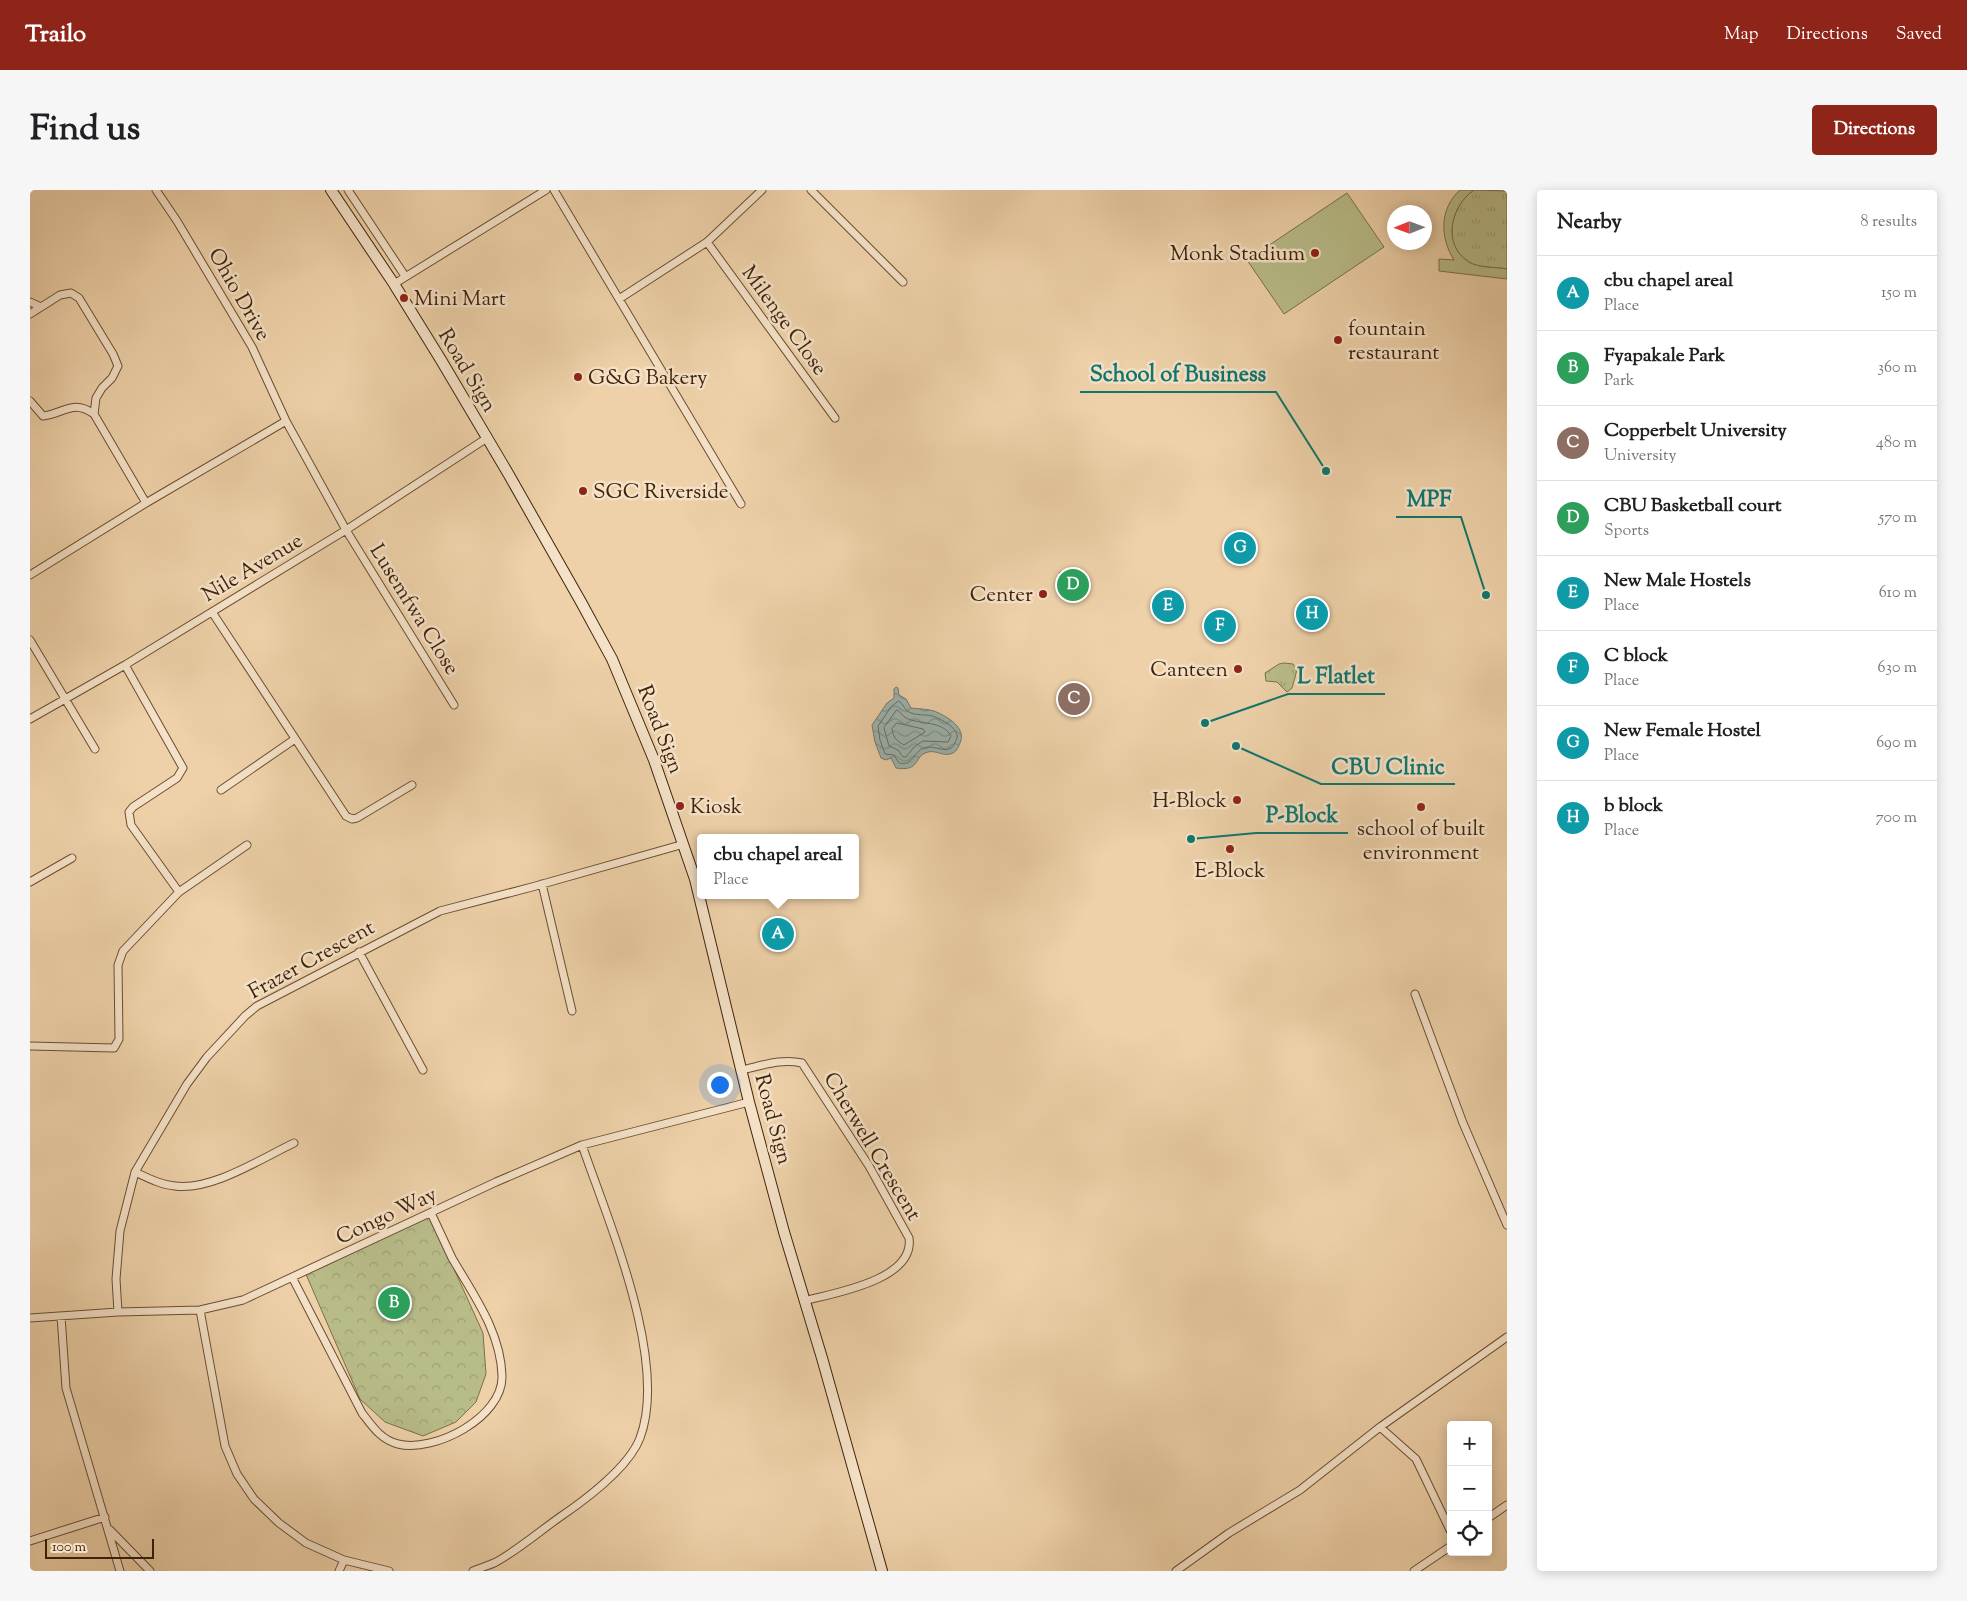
<!DOCTYPE html>
<meta charset="utf-8">
<style>
:root{--surface:#fff;--page:#f6f6f6;--text:#202124;--muted:#757577;--line:#e0e0e0;--accent:#8f2418}
body{margin:0;font-family:"Sorts Mill Goudy",serif;background:var(--page);color:var(--text)}
.controls{position:absolute;right:15px;bottom:15px;display:grid;overflow:hidden;border-radius:5px;box-shadow:0 2px 12px #0003}
.controls button{width:45px;height:45px;display:grid;place-items:center;padding:0;border:0;border-bottom:1px solid var(--line);background:var(--surface);color:var(--text);font:25px sans-serif}
.compass{position:absolute;left:1357px;top:15px;width:45px;height:45px;border-radius:50%;background:var(--surface);box-shadow:0 2px 12px #0003;rotate:269deg}
.scale{position:absolute;left:15px;bottom:12px;width:109px;box-sizing:border-box;padding-left:5px;border:2px solid #3f2309;border-top:0;font-size:14px;line-height:18px;white-space:nowrap;color:#3f2309;-webkit-text-stroke:4px #f4e1c7;paint-order:stroke}
.you{position:absolute;left:689px;top:894px;width:18px;height:18px;margin:-12px;border:4px solid #fff;border-radius:50%;background:#1a73e8;box-shadow:0 0 0 8px #1a73e833}
.badge{display:grid;place-items:center;width:32px;height:32px;border-radius:50%;background:var(--accent);color:#fff;font-size:16px;font-weight:700}
.pin{position:absolute;translate:-50% -50%;border:2px solid #fff;box-shadow:0 1px 5px #0006}
.popup{position:absolute;left:667px;top:644px;width:162px;height:65px;box-sizing:border-box;display:grid;place-content:center;border-radius:5px;background:var(--surface);filter:drop-shadow(0 1px 4px #0005);font-size:16px;white-space:nowrap;color:var(--muted)}
.popup b{font-size:19px;color:var(--text)}
.popup::after{content:'';position:absolute;left:50%;top:100%;margin-left:-10px;border:10px solid transparent;border-top-color:var(--surface)}
.list{margin:0;padding:0;list-style:none}
h2{display:flex;justify-content:space-between;align-items:center;height:65px;margin:0;padding:0 20px;font-size:21px}
h2 small{font-size:16px;font-weight:400;color:var(--muted)}
.list li{display:grid;grid-template-columns:32px 1fr auto;gap:15px;align-items:center;box-sizing:border-box;height:75px;padding:0 20px;border-top:1px solid var(--line)}
.list b{display:block;font-size:19px;white-space:nowrap}
.list p{margin:0;font-size:16px;white-space:nowrap;color:var(--muted)}
.list em{font-size:16px;font-style:normal;color:var(--muted)}
.icon{flex:none;width:28px;height:28px;fill:none;stroke:currentColor;stroke-width:2;stroke-linecap:round;stroke-linejoin:round}
.map{position:relative;flex:none;width:1477px;height:1381px;overflow:hidden;border-radius:5px}
header{display:flex;align-items:center;gap:30px;box-sizing:border-box;height:70px;padding:0 25px;background:var(--accent);color:#fff}
header strong{font-size:24px}
nav{display:flex;gap:28px;margin-inline-start:auto;font-size:18px}
.intro{display:flex;align-items:center;justify-content:space-between;box-sizing:border-box;height:120px;padding:0 30px}
h1{margin:0;font-size:35px}
.button{padding:12px 22px;border-radius:5px;background:var(--accent);color:#fff;font-size:18px;font-weight:700}
main{display:flex;gap:30px;padding:0 30px}
aside{flex:1;background:var(--surface);border-radius:5px;box-shadow:0 2px 12px #0003}
.map>svg:first-child{display:block}
.grass{fill:url(#grass-tufts);stroke:#7c7049}
.forest{fill:url(#forest-crowns);stroke:#7c7049}
.pitch{fill:#b8bc89;stroke:#7c7049}
.water{fill:url(#water-waves);stroke:#767b6e}
.lines{fill:none;stroke-linecap:round;stroke-linejoin:round}
.shore{stroke:#6d6c5d;stroke-width:1}
.minor-casing{stroke:#6b4e31;stroke-width:9}
.secondary-casing{stroke:#3f2309;stroke-width:12}
.minor{stroke:#f4e1c7;stroke-width:7}
.secondary{stroke:#f4e1c7;stroke-width:10}
.poi-dot{fill:#8f2418;stroke:#f4e1c7;stroke-width:2}
.labels{text-anchor:middle;stroke-width:5;stroke-linejoin:round;paint-order:stroke}
.poi-label{font-size:21px;fill:#3f2309;stroke:#f4e1c7;text-anchor:start}
.street-label{font-size:21px;fill:#3f2309;stroke:#f4e1c7}
.leader{fill:none;stroke:#0f766e;stroke-width:2}
.callout-dot{fill:#0f766e;stroke:#f4e1c7;stroke-width:2}
.callout-label{font-size:22px;text-anchor:middle;font-weight:bold;fill:#0f766e;stroke:#f4e1c7;stroke-width:5;stroke-linejoin:round;paint-order:stroke}
</style>
<header>
<strong>Trailo</strong>
<nav><a>Map</a><a>Directions</a><a>Saved</a></nav>
</header>
<div class="intro"><h1>Find us</h1><a class="button">Directions</a></div>
<main>
<div class="map">
<svg width="1477" height="1381" viewBox="0 0 1477 1381">
<defs>
<pattern id="grass-tufts" width="24" height="20" patternUnits="userSpaceOnUse" patternTransform="scale(1.25)"><rect width="24" height="20" fill="#b8bc89"/><path d="M3 7l-1-3M5 7V3M7 7l1-3M15 17l-1-3M17 17v-4M19 17l1-3" fill="none" stroke="#9fa175"/></pattern>
<pattern id="forest-crowns" width="20" height="18" patternUnits="userSpaceOnUse" patternTransform="scale(1.25)"><rect width="20" height="18" fill="#b8bc89"/><path d="M2 6a3 3 0 1 1 6 0M12 15a3 3 0 1 1 6 0" fill="none" stroke="#9fa175"/></pattern>
<pattern id="water-waves" width="16" height="10" patternUnits="userSpaceOnUse" patternTransform="scale(1.25)"><rect width="16" height="10" fill="#9bb5b1"/><path d="M0 5q4-4 8 0t8 0" fill="none" stroke="#80938e"/></pattern>
</defs>
<rect width="100%" height="100%" fill="#eed1a9"/>
<filter id="stains"><feTurbulence type="fractalNoise" baseFrequency=".004" numOctaves="4"/><feColorMatrix values="0 0 0 0 .2 0 0 0 0 .09 0 0 0 0 .02 0 0 0 .5 -.17"/></filter>
<radialGradient id="worn" r=".72"><stop offset=".6" stop-color="#630" stop-opacity="0"/><stop offset="1" stop-color="#630" stop-opacity=".3"/></radialGradient>
<path class="grass" d="M1444 0 1477 1V79C1466 77 1448 78 1439 72 1411 55 1421 15 1444 0Z
M1254 473 1263 474 1267 480 1262 498 1257 502 1247 492 1236 491 1235 483 1249 474Z"/>
<path class="forest" d="M400 1026 453 1143 456 1184 446 1212 426 1232 393 1246 355 1232 330 1209 275 1082Z"/>
<path class="pitch" d="M1430 0H1444C1421 15 1411 55 1439 72 1448 78 1466 77 1477 79V89L1409 81V69L1424 70C1410 48 1409 19 1430 0Z
M1317 3 1354 57 1254 124 1217 70Z
M1030 382 1060 390 1055 407 1026 399Z"/>
<path class="water" d="M866 497 868 498 869 505 876 509 881 518C889 519 898 519 904 521 917 526 937 538 930 553 928 558 926 563 920 564 913 566 905 560 898 562 883 566 891 582 866 578L861 568 856 570 851 568 845 552 842 535 857 513 864 508V499Z"/>
<g class="lines">
<path class="shore" d="M869 511C874 514 874 520 879 522 886 526 895 524 902 526 911 529 929 538 927 548 926 551 923 557 921 558 914 563 902 554 894 558 883 562 883 577 869 573L864 565 855 564 850 550 848 536 861 517Z
M867 520C870 522 873 526 876 528 890 535 912 530 921 546L918 552 893 551 884 557 876 567H873L868 560 859 556 854 538Z
M867 533 893 539 895 542 874 555C866 550 864 549 862 539Z"/>
<g class="minor-casing">
<path id="minor" d="M126 0 147 31 222 157 256 231 316 340 424 515
M318 0 375 86
M524 0 711 314
M781 0 873 92
M677 52 805 228
M364 94 516 0
M589 109 677 52 732 0
M0 112 11 117
M0 124 30 105 41 103 49 108 83 164 88 176 82 188 72 198 66 208 64 224
M0 211 13 226C35 223 43 209 64 224L116 313
M0 385 116 313 256 231
M182 422 316 626 322 629 327 628 382 595
M0 450 65 559
M95 475 153 578 147 588 103 617 99 622 101 635 149 702
M0 529 95 475 316 340 457 248
M191 600 265 549
M0 692 42 668
M512 694 542 821
M329 762 393 880
M1385 804 1433 933 1477 1035
M0 856 84 858 89 849 88 775 93 761 149 702 217 655
M711 880C731 876 751 868 772 873L839 976 879 1048C885 1090 804 1103 774 1111
M105 982C118 988 131 995 145 996 182 1001 232 968 264 953
M262 1087 332 1223C342 1236 351 1250 368 1254 405 1263 473 1227 472 1186 471 1142 443 1104 422 1068 415 1053 408 1038 401 1023
M170 1120 195 1256 207 1284 224 1309 249 1333 276 1353 314 1370 359 1381
M88 1122 86 1089 90 1041 105 982 157 894 177 867 215 826 227 816 410 721 502 697 654 654
M31 1126 36 1198 90 1381
M0 1128 88 1122 170 1120 213 1110 466 992 552 955 719 912
M1350 1237 1386 1269 1421 1342
M1458 1328 1477 1315
M80 1340 120 1381
M0 1351 75 1327
M309 1381 314 1370
M443 1381C450 1378 457 1376 464 1373 484 1363 510 1341 530 1327 555 1310 599 1277 610 1248 639 1171 578 1031 552 955
M1146 1381 1199 1343 1270 1300 1350 1237 1477 1147
M1384 1381 1421 1356"/>
</g>
<g class="secondary-casing">
<path id="secondary" d="M301 0 364 94 411 170 479 285 551 412 582 469 624 570 665 689 719 912 754 1042 792 1168 852 1381"/>
</g>
<use href="#minor" class="minor"/>
<use href="#secondary" class="secondary"/>
</g>
<g class="poi-dot">
<circle cx="1285" cy="63" r="5"/>
<circle cx="374" cy="108" r="5"/>
<circle cx="1308" cy="150" r="5"/>
<circle cx="548" cy="187" r="5"/>
<circle cx="553" cy="301" r="5"/>
<circle cx="1013" cy="404" r="5"/>
<circle cx="1208" cy="479" r="5"/>
<circle cx="1207" cy="610" r="5"/>
<circle cx="650" cy="616" r="5"/>
<circle cx="1391" cy="617" r="5"/>
<circle cx="1200" cy="659" r="5"/>
</g>
<g class="labels">
<g class="poi-label">
<text x="1275" y="70" text-anchor="end">Monk Stadium</text>
<text x="384" y="115">Mini Mart</text>
<text x="1318" y="145">fountain<tspan x="1318" dy="24">restaurant</tspan></text>
<text x="558" y="194">G&amp;G Bakery</text>
<text x="563" y="308">SGC Riverside</text>
<text x="1003" y="411" text-anchor="end">Center</text>
<text x="1198" y="486" text-anchor="end">Canteen</text>
<text x="1197" y="617" text-anchor="end">H-Block</text>
<text x="660" y="623">Kiosk</text>
<text x="1391" y="645" text-anchor="middle">school of built<tspan x="1391" dy="24">environment</tspan></text>
<text x="1200" y="687" text-anchor="middle">E-Block</text>
</g>
<g class="street-label">
<text transform="translate(210 104) rotate(60)" y="7">Ohio Drive</text>
<text transform="translate(755 130) rotate(54)" y="7">Milenge Close</text>
<text transform="translate(438 180) rotate(59)" y="7">Road Sign</text>
<text transform="translate(222 377) rotate(-31)" y="7">Nile Avenue</text>
<text transform="translate(385 419) rotate(58)" y="7">Lusemfwa Close</text>
<text transform="translate(631 539) rotate(69)" y="7">Road Sign</text>
<text transform="translate(281 769) rotate(-29)" y="7">Frazer Crescent</text>
<text transform="translate(744 929) rotate(75)" y="7">Road Sign</text>
<text transform="translate(843 956) rotate(59)" y="7">Cherwell Crescent</text>
<text transform="translate(356 1025) rotate(-25)" y="7">Congo Way</text>
</g>
</g>
<path class="leader" d="M1296 281L1246 202H1050M1456 405L1431 327H1366M1175 533L1258 504H1355M1206 556L1291 594H1425M1161 649L1226 643H1318"/>
<g class="callout-dot">
<circle cx="1296" cy="281" r="5"/>
<circle cx="1456" cy="405" r="5"/>
<circle cx="1175" cy="533" r="5"/>
<circle cx="1206" cy="556" r="5"/>
<circle cx="1161" cy="649" r="5"/>
</g>
<g class="callout-label">
<text x="1148" y="191">School of Business</text>
<text x="1399" y="316">MPF</text>
<text x="1306" y="493">L Flatlet</text>
<text x="1358" y="584">CBU Clinic</text>
<text x="1272" y="632">P-Block</text>
</g>
<rect width="100%" height="100%" filter="url(#stains)"/>
<rect width="100%" height="100%" fill="url(#worn)"/>
</svg>
<div class="controls">
<button>+</button>
<button>−</button>
<button><svg class="icon" aria-label="locate" viewBox="0 0 24 24"><circle cx="12" cy="12" r="6"/><path d="M12 2v4M12 18v4M2 12h4M18 12h4"/></svg></button>
</div>
<svg class="compass" viewBox="-18 -18 36 36"><path d="M0-13l5 13h-10z" fill="#e53935"/><path d="M0 13l5-13h-10z" fill="#757577"/></svg>
<div class="scale">100 m</div>
<div class="you"></div>
<div class="pin badge" style="left:748px;top:744px;background:#0f9aa8">A</div>
<div class="popup"><b>cbu chapel areal</b>Place</div>
<div class="pin badge" style="left:364px;top:1113px;background:#2e9e5b">B</div>
<div class="pin badge" style="left:1044px;top:509px;background:#8d6e63">C</div>
<div class="pin badge" style="left:1043px;top:395px;background:#2e9e5b">D</div>
<div class="pin badge" style="left:1138px;top:416px;background:#0f9aa8">E</div>
<div class="pin badge" style="left:1190px;top:436px;background:#0f9aa8">F</div>
<div class="pin badge" style="left:1210px;top:358px;background:#0f9aa8">G</div>
<div class="pin badge" style="left:1282px;top:424px;background:#0f9aa8">H</div>
</div>
<aside>
<h2>Nearby<small>8 results</small></h2>
<ul class="list">
<li><span class="badge" style="background:#0f9aa8">A</span><div><b>cbu chapel areal</b><p>Place</p></div><em>150 m</em></li>
<li><span class="badge" style="background:#2e9e5b">B</span><div><b>Fyapakale Park</b><p>Park</p></div><em>360 m</em></li>
<li><span class="badge" style="background:#8d6e63">C</span><div><b>Copperbelt University</b><p>University</p></div><em>480 m</em></li>
<li><span class="badge" style="background:#2e9e5b">D</span><div><b>CBU Basketball court</b><p>Sports</p></div><em>570 m</em></li>
<li><span class="badge" style="background:#0f9aa8">E</span><div><b>New Male Hostels</b><p>Place</p></div><em>610 m</em></li>
<li><span class="badge" style="background:#0f9aa8">F</span><div><b>C block</b><p>Place</p></div><em>630 m</em></li>
<li><span class="badge" style="background:#0f9aa8">G</span><div><b>New Female Hostel</b><p>Place</p></div><em>690 m</em></li>
<li><span class="badge" style="background:#0f9aa8">H</span><div><b>b block</b><p>Place</p></div><em>700 m</em></li>
</ul>
</aside>
</main>
